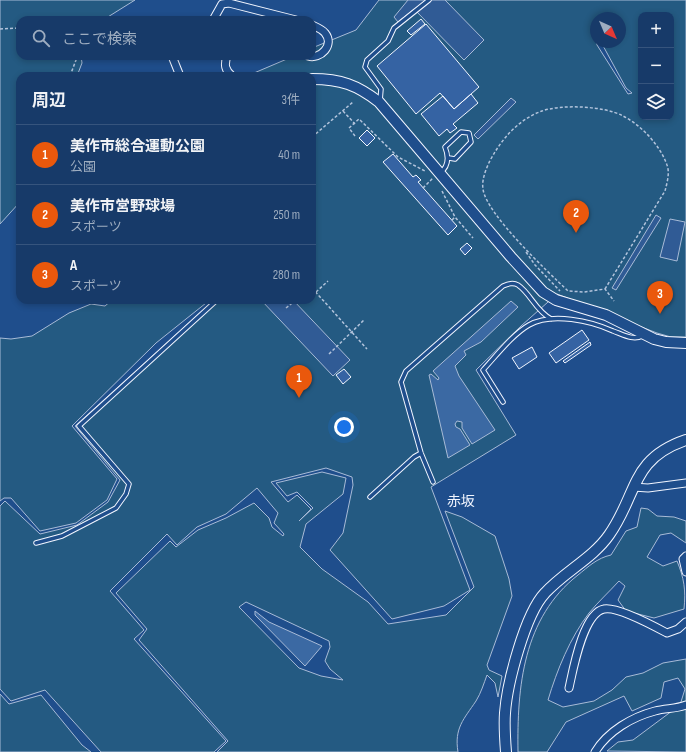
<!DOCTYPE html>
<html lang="ja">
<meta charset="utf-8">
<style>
:root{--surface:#173a69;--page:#20416f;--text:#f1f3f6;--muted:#9eadc0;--line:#36547d;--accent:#ea580c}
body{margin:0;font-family:"Sofia Sans Condensed","Noto Sans JP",sans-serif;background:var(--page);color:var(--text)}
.controls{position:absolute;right:12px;top:12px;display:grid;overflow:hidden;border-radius:8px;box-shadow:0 2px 6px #0003}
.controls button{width:36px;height:36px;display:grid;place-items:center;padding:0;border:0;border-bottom:1px solid var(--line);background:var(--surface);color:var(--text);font:20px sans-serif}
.compass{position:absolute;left:590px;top:12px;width:36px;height:36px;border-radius:50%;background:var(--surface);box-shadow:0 2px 6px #0003;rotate:136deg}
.you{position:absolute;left:344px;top:427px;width:14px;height:14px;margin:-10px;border:3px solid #fff;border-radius:50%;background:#1a73e8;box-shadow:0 0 0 6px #1a73e833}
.badge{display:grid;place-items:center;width:26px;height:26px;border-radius:50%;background:var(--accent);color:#fff;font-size:13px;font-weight:700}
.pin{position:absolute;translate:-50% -33px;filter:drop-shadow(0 1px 2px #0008)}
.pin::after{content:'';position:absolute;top:21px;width:14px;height:12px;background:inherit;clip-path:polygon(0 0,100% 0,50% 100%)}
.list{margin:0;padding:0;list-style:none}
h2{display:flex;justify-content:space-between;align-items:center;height:52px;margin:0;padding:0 16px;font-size:17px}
h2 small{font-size:13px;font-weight:400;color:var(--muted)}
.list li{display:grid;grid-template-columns:26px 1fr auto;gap:12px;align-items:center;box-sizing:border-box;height:60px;padding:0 16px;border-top:1px solid var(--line)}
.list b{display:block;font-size:15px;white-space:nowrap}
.list p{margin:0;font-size:13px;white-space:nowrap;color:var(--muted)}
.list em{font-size:13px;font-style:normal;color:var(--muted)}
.icon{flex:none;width:22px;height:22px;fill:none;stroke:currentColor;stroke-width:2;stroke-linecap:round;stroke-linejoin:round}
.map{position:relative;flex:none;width:686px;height:752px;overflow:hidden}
.search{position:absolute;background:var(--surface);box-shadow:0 2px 6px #0003;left:16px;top:16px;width:300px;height:44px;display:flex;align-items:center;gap:10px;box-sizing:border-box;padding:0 14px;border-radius:12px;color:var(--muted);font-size:15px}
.panel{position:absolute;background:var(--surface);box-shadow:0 2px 6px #0003;left:16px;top:72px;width:300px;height:232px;border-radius:12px}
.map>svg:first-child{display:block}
.green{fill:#245a82;stroke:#a8bbd7;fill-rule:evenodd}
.parking{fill:#305b95;stroke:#a8bbd7}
.water{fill:#3b69a3;stroke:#a8bbd7}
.building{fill:#3563a3;stroke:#f2f6ff}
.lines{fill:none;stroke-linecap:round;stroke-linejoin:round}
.lane-casing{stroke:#f2f6ff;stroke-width:5.5}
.street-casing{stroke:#f2f6ff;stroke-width:9}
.secondary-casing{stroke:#f2f6ff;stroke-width:12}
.path{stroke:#b3c4dc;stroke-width:1.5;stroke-dasharray:3 2;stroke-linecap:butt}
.lane{stroke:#1f4e8c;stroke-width:3.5}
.street{stroke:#1f4e8c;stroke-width:7}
.secondary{stroke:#1f4e8c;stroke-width:10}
.labels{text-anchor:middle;stroke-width:3;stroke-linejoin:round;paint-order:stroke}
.neighbourhood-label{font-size:14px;fill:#f2f6ff;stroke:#1f4e8c}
</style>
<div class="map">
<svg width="686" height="752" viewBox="0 0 686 752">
<rect width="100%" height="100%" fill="#1f4e8c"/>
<path class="green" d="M0 0H135L103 20H20V56H81L82 63 77 76H20V202L0 224Z
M379 0H686V337H671L657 333 557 294 521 326 476 370 516 435 431 487 470 590 444 606 392 619 330 550 343 533 353 485 352 477 326 468 271 482 288 502 297 495 311 509 299 521 313 508 297 492 287 496 276 483 322 472 346 478 343 494 306 524 300 547 322 569 368 602 388 624 446 615 474 587 445 511 462 517 495 536 509 579 512 596 487 665 489 670 502 676 498 697 495 683 487 675C484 683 481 693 476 701 464 719 454 728 458 752H217L228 741 139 640 147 629 116 593 170 541 176 547 198 530 226 518 254 503 269 518 272 527 283 536 284 534 274 523 278 513 257 488 226 514 197 527 177 545 167 534 110 591 144 630 134 639 226 741 214 752H101L45 690 11 701 0 689V506L5 501 40 534 77 525 108 502 120 480 75 426 210 304 207 300H312V76H247L294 56H312V48L356 30ZM641 15H671V117H641ZM596 18H620V42H601L626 88 632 93 628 94 597 45 594 24 596 29ZM246 602 329 641 330 647 325 661 330 669 343 680 321 676 299 668 239 607Z
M112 300H203L206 303 156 343 72 426 117 479 107 500 76 523 40 531 11 498H4L0 501V338L11 339 32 336 69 313 91 304 105 306Z
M641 508 648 509 657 516 674 517 686 521V543L671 533 660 535 647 557 663 566 677 561C684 578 686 590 684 609L654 618 626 611 618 600 625 586 619 581C609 592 598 602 589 613 570 638 557 670 548 700L563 707 594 701 612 690 626 677 643 673 663 663 686 659V752L607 751 618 742 633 740 680 705 685 689 678 678 664 682 661 698 632 711 624 696 566 722 547 752H518C517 687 523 618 578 575 588 567 597 558 611 555L626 531 637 527Z
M0 694 9 704 41 695 82 745 91 752H0Z"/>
<path class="parking" d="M408 0H445L484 40 464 60 414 9 398 22 394 17Z
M511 98 516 102 478 139 474 135Z
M656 215 661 218 616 290 612 288Z
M670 219 685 222 677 261 660 257Z
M261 300H293L350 360 333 376Z"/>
<path class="water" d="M511 301 518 307 481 342 464 351 466 355 455 366 459 376 495 430 472 444 462 428V422L457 421 455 424 456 427 460 429 470 445 448 458 429 375 431 374 438 380 439 378 433 371Z
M255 611 269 622 322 646 305 666 255 615Z"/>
<path class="building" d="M421 19 425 24 411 35 407 31Z
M426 24 479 87 454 109 440 93 416 114 377 66Z
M471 94 478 103 453 124 457 128 450 133 447 129 439 136 421 114 443 96 454 109Z
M367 130 375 138 367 146 359 138Z
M393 154 413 177 416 175 421 180 418 182 457 226 448 235 383 162Z
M467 243 472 248 465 255 460 249Z
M582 330 589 340 556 363 549 353Z
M590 342 591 345 565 363 563 361Z
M532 347 537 357 519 369 512 358Z
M344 369 351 377 343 384 336 375Z"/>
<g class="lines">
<g class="lane-casing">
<path id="lane" d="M380 101 381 89 365 67 367 60 388 41 394 28 429 0
M440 173C449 166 449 157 445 147L461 132 469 133 471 142 455 159 449 158
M503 402 483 370C496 356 513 334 529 325 552 312 591 321 613 331 622 334 633 341 642 336
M433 482 421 453 401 382 406 371 503 286C508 284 513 282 518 285 531 294 535 310 551 319
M370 497 414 457 421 453
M36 543 62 536 116 508 126 494 129 484 79 426 217 300"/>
</g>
<g class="street-casing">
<path id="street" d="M213 20 222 4 229 3 296 20
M172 56 180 76
M227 56C224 65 225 70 232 76
M308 56C320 60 335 45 325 33 322 29 316 27 312 25
M633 487 648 488 686 483
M686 556 683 559 686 572
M569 688C573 670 583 613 604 609 617 606 654 626 667 633L678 629 686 622
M595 752C608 731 632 717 655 711 666 708 676 709 686 705"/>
</g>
<g class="secondary-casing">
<path id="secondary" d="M312 79C341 79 357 85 379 102L511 257 543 292 556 300 606 315 654 339 666 342 686 343
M506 752C505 739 504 726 505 713 507 684 525 614 545 593 564 572 593 558 609 535 638 494 630 459 686 440"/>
</g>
<path class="path" d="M0 29 20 28
M70 76 76 60 74 56
M343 111 355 124
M355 136 349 128 359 119 398 157 425 171
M312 137 353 102
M423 188 433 178
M442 191 455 217 473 238
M452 220 455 217
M526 252 535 265 560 291
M312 269 315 266
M312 288 367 349
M605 289 665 191C667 183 670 173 667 165 660 145 641 125 623 116 605 106 562 104 542 111 522 118 506 134 495 152 489 161 481 178 483 189 486 214 548 272 568 291L584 292 605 289 614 301
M316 292 328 281
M286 308 296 300
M329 354 364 320"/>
<use href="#lane" class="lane"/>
<use href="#street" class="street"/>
<use href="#secondary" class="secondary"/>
</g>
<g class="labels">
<g class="neighbourhood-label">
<text x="461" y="506">赤坂</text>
</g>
</g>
</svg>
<div class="controls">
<button>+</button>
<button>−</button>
<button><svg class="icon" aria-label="layers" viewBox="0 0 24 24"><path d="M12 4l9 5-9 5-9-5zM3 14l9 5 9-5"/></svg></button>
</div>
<svg class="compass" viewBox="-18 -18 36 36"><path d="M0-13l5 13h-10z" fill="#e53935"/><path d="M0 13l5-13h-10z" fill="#9eadc0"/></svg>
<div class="you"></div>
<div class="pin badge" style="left:299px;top:398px">1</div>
<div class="pin badge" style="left:576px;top:233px">2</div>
<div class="pin badge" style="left:660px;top:314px">3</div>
<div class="search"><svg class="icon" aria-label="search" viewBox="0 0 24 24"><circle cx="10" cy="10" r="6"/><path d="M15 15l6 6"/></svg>ここで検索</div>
<section class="panel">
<h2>周辺<small>3件</small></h2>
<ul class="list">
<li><span class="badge">1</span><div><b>美作市総合運動公園</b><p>公園</p></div><em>40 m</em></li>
<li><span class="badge">2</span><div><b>美作市営野球場</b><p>スポーツ</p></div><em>250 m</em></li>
<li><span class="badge">3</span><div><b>A</b><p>スポーツ</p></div><em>280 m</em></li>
</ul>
</section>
</div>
